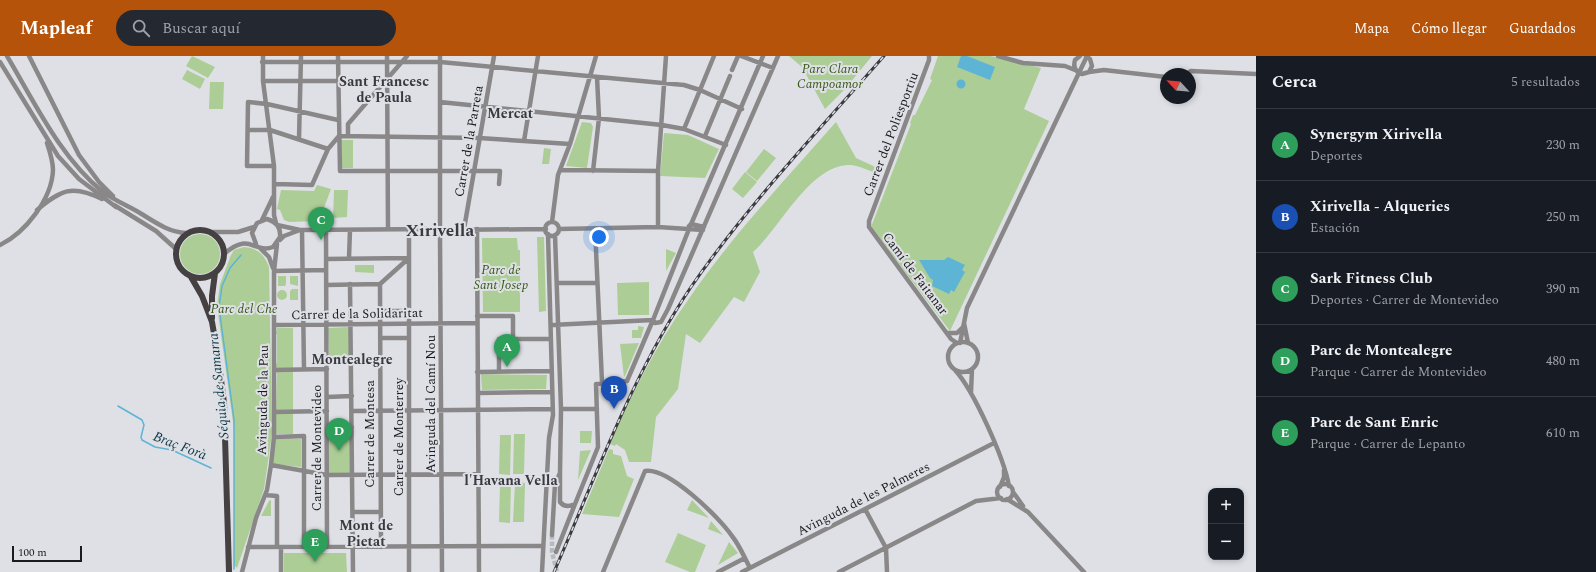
<!DOCTYPE html>
<html lang="es">
<meta charset="utf-8">
<style>
:root{--surface:#171b24;--page:#242831;--text:#f1f3f6;--muted:#9ea1a6;--line:#363941;--accent:#b45309}
body{margin:0;font-family:Spectral,serif;background:var(--page);color:var(--text)}
.controls{position:absolute;right:12px;bottom:12px;display:grid;overflow:hidden;border-radius:8px;box-shadow:0 2px 6px #0003}
.controls button{width:36px;height:36px;display:grid;place-items:center;padding:0;border:0;border-bottom:1px solid var(--line);background:var(--surface);color:var(--text);font:20px sans-serif}
.compass{position:absolute;left:1160px;top:12px;width:36px;height:36px;border-radius:50%;background:var(--surface);box-shadow:0 2px 6px #0003;rotate:296deg}
.scale{position:absolute;left:12px;bottom:10px;width:70px;box-sizing:border-box;padding-left:4px;border:2px solid #1b1b1e;border-top:0;font-size:11px;line-height:14px;white-space:nowrap;color:#1b1b1e;-webkit-text-stroke:3px #dee0e6;paint-order:stroke}
.you{position:absolute;left:599px;top:181px;width:14px;height:14px;margin:-10px;border:3px solid #fff;border-radius:50%;background:#1a73e8;box-shadow:0 0 0 6px #1a73e833}
.badge{display:grid;place-items:center;width:26px;height:26px;border-radius:50%;background:var(--accent);color:#fff;font-size:13px;font-weight:700}
.pin{position:absolute;translate:-50% -33px;filter:drop-shadow(0 1px 2px #0008)}
.pin::after{content:'';position:absolute;top:21px;width:14px;height:12px;background:inherit;clip-path:polygon(0 0,100% 0,50% 100%)}
.list{margin:0;padding:0;list-style:none}
h2{display:flex;justify-content:space-between;align-items:center;height:52px;margin:0;padding:0 16px;font-size:17px}
h2 small{font-size:13px;font-weight:400;color:var(--muted)}
.list li{display:grid;grid-template-columns:26px 1fr auto;gap:12px;align-items:center;box-sizing:border-box;height:72px;padding:0 16px;border-top:1px solid var(--line)}
.list b{display:block;font-size:15px;white-space:nowrap}
.list p{margin:0;font-size:13px;white-space:nowrap;color:var(--muted)}
.list em{font-size:13px;font-style:normal;color:var(--muted)}
.icon{flex:none;width:22px;height:22px;fill:none;stroke:currentColor;stroke-width:2;stroke-linecap:round;stroke-linejoin:round}
.map{position:relative;flex:none;width:1256px;height:516px;overflow:hidden}
header{display:flex;align-items:center;gap:24px;box-sizing:border-box;height:56px;padding:0 20px;background:var(--accent);color:#fff}
header strong{font-size:19px}
nav{display:flex;gap:22px;margin-inline-start:auto;font-size:14px}
.search{width:280px;height:36px;background:var(--page);display:flex;align-items:center;gap:10px;box-sizing:border-box;padding:0 14px;border-radius:22px;color:var(--muted);font-size:15px}
main{display:flex}
aside{flex:1;background:var(--surface)}
.map>svg:first-child{display:block}
.green{fill:#adcd96}
.water{fill:#5db4d5}
.lines{fill:none;stroke-linecap:round;stroke-linejoin:round}
.stream{stroke:#5db4d5;stroke-width:1.5}
.minor-tunnel{stroke:#b7b9be;stroke-width:4.5;stroke-dasharray:4.5 2;stroke-linecap:butt}
.minor{stroke:#8a8788;stroke-width:4.5}
.major{stroke:#454041;stroke-width:6}
.rail-casing{stroke:#3b3b3f;stroke-width:3}
.rail{stroke:#dee0e6;stroke-width:1.5;stroke-dasharray:4.5;stroke-linecap:butt}
.labels{text-anchor:middle;stroke-width:4;stroke-linejoin:round;paint-order:stroke}
.park-label{font-size:13px;font-style:italic;fill:#365715;stroke:#dee0e6}
.street-label{font-size:13px;fill:#1b1b1e;stroke:#dee0e6}
.neighbourhood-label{font-size:14px;font-weight:bold;fill:#383a3f;stroke:#dee0e6}
.water-label{font-size:14px;font-style:italic;fill:#0e3745;stroke:#dee0e6}
.district-label{font-size:17px;font-weight:bold;fill:#383a3f;stroke:#dee0e6}
</style>
<header>
<strong>Mapleaf</strong>
<div class="search"><svg class="icon" aria-label="search" viewBox="0 0 24 24"><circle cx="10" cy="10" r="6"/><path d="M15 15l6 6"/></svg>Buscar aquí</div>
<nav><a>Mapa</a><a>Cómo llegar</a><a>Guardados</a></nav>
</header>
<main>
<div class="map">
<svg width="1256" height="516" viewBox="0 0 1256 516">
<rect width="100%" height="100%" fill="#dee0e6"/>
<path class="green" d="M192 0 215 11 208 22 186 10Z
M789 0H872L845 33 825 53 802 11Z
M938 0H991L1041 12 1024 53 1049 65 950 275 871 171 911 68 910 67 913 59H915L932 24 930 23Z
M187 14 205 23 200 33 182 23Z
M210 26H224L223 53H209Z
M582 66 591 67 593 71 587 112 566 110Z
M836 66 856 102 882 114 880 117C868 116 859 108 847 109 808 112 780 172 753 196L760 216 744 246 734 241 700 287 686 278 678 333 656 361 651 406H629L625 394 616 388 615 390 610 388C632 338 656 289 688 244 731 181 785 124 836 66Z
M664 77 688 79 719 93 705 122 660 120Z
M341 84H353V112H342Z
M544 92 551 93 549 108H542Z
M764 93 776 102 757 125 746 116Z
M745 116 757 126 743 142 732 133Z
M317 129 331 133 319 165 289 166 284 164 280 154 277 153 281 134 314 135Z
M334 134H348L347 161 333 162Z
M180 198a20 20 0 1 1 40 0a20 20 0 1 1-40 0Z
M537 181H544L546 255 539 256Z
M482 182H517L518 194H520V256H483Z
M244 191C257 192 265 199 269 211L272 378 264 433 237 512 234 509V373L217 250 220 228 231 199 234 194Z
M666 193 676 197 666 215Z
M355 209H374V217L355 216Z
M278 220H286V228L285 230H278Z
M290 220H298V230L290 228Z
M649 226V259H618L617 227Z
M292 233H298V244H290V235Z
M277 239a5 5 0 1 1 10 0a5 5 0 1 1-10 0Z
M638 270 644 271 641 282H632V274H638Z
M349 271 350 301H329L328 272Z
M277 272H293V313H275V308L277 307V278H276Z
M639 287 625 320 624 321 620 288Z
M276 315H293V354H276L277 318Z
M481 318 547 319 546 333 482 334Z
M276 357H293V378H276Z
M350 372V417H329V373Z
M580 375H592L591 387H580Z
M514 378H525L524 418H513Z
M500 379H511L510 419 499 418Z
M274 381 301 383V411L273 408Z
M609 393 613 394V398L621 400 627 420 634 423 619 461 582 458Z
M591 394 578 424 580 395Z
M515 426 525 427 524 466H513Z
M500 427H511L510 467 499 466Z
M271 444V460H261L269 445Z
M692 444 709 462 687 454Z
M711 465 723 479 708 473Z
M678 477 706 489 695 516H690L665 506Z
M729 486 738 497 718 509Z
M284 497H346L347 516H284Z"/>
<path class="water" d="M961 0H967L995 11 990 24 957 11Z
M956.5 28a4.5 4.5 0 1 1 9 0a4.5 4.5 0 1 1-9 0Z
M948 201 965 209 962 214 965 216 954 236 951 234 949 238 932 230 933 224 930 222 919 204H944Z"/>
<g class="lines">
<path class="stream" d="M118 350 142 364 144 369 141 381 142 384 155 391 172 394 211 412
M234 513V364L219 251 222 230 230 212 241 199"/>
<path class="minor-tunnel" d="M552 479V496L557 516"/>
<path class="minor" d="M7 0C35 47 60 101 103 136 114 144 128 150 140 157 155 166 168 176 186 177
M29 0 79 99 99 126 113 140
M263 0V25L274 110V159L276 167
M338 0 340 115H500L499 128
M387 0 388 173
M741 0 773 12
M763 0 689 173 653 264 655 267 661 266 668 253 778 0
M929 0V4L869 165V171L951 283 957 287
M998 0 1023 7 1065 10 1075 14
M1080 0 1075 4C1073 11 1075 16 1082 18L1089 16 1092 10 1090 3 1086 0
M0 6 58 100 79 123 116 151
M262 6H440L684 29 700 34 742 53
M732 14 738 0
M1089 16 1104 14 1166 21
M1186 18 1191 15 1256 18
M263 25H338
M440 46 662 69 684 73 726 89
M684 73 714 0
M249 74H270L328 93
M339 80 479 82 570 88
M348 80V68L407 0
M705 80 730 20
M299 83 301 0
M524 85 538 0
M274 110H247L248 46 267 48 338 64
M561 114 658 115
M593 115 599 62 597 21
M275 128 312 129 328 93 339 80
M114 149 156 175 176 193
M37 154C61 134 72 128 102 143
M262 164 273 141
M552 166 558 119 570 88 596 0
M545 173a7 7 0 1 1 14 0a7 7 0 1 1-14 0Z
M277 169 300 174 435 173
M440 170V0
M689 170 691 168 704 171
M658 171V115L666 0
M595 172 602 326
M409 173V516
M464 173 494 0
M477 173 479 516
M559 173 658 171 703 174
M302 174 304 313
M326 174 327 491
M445 174 546 173
M212 176H238L254 171
M440 179 442 516
M280 184 284 180 300 174
M0 189C25 177 52 143 53 114 53 105 50 96 47 87
M260 192 269 201 273 212
M224 198C250 175 253 198 273 191L280 181C281 171 276 166 267 163L257 167 252 177 256 188
M349 202 350 174
M326 203 409 202
M274 215 326 214
M557 227H597
M350 228 353 516
M380 228 381 491
M326 229 380 228 409 202
M380 255H409
M477 260H513V283
M964 267 968 287
M274 269 477 267
M551 269 653 264 627 325 596 328 598 391 575 448C569 451 564 451 560 446V417
M947 277H957L962 272
M380 282H409
M948 301a15 15 0 1 1 30 0a15 15 0 1 1-30 0Z
M960 287 967 252 1087 0
M326 304 352 303
M274 314 327 313
M955 314C974 335 1004 402 1009 430
M499 315V283H551
M477 316 552 315
M971 336 972 313
M478 337 552 336
M327 341 352 340
M561 353H597
M352 355 552 353
M274 356 327 355
M327 371H352
M274 381 304 380V491
M271 409 327 419 479 418
M997 436a8 8 0 1 1 16 0a8 8 0 1 1-16 0Z
M1000 431 1004 421V414
M1013 436 1023 450
M265 439 277 440V491
M1007 443 1028 456 1084 516
M865 453 886 492 887 516
M353 456H380
M552 479 555 428 560 417 561 353 555 179
M248 491 543 490
M281 492V516
M556 496 575 448
M242 516 256 462 267 434 271 409 274 381V215L277 188
M542 516 549 382 553 359 548 178
M603 516 645 415C668 411 719 461 732 480 740 490 744 501 750 512
M718 516 745 502
M742 516 994 387
M839 516 976 445 1001 442"/>
<path class="major" d="M176 198a24 24 0 1 1 48 0a24 24 0 1 1-48 0Z
M191 221 202 240 212 266 218 301 224 347 229 516
M212 262V240L215 217"/>
<g class="rail-casing">
<path id="rail" d="M554 516C596 420 632 319 691 231 746 151 819 74 884 0"/>
</g>
<use href="#rail" class="rail"/>
</g>
<g class="labels">
<g class="park-label">
<text x="830" y="17">Parc Clara<tspan x="830" dy="15">Campoamor</tspan></text>
<text x="501" y="218">Parc de<tspan x="501" dy="15">Sant Josep</tspan></text>
<text x="244" y="257">Parc del Che</text>
</g>
<g class="street-label">
<text transform="translate(890 78) rotate(-69)" y="5">Carrer del Poliesportiu</text>
<text transform="translate(468 85) rotate(-80)" y="5">Carrer de la Parreta</text>
<text transform="translate(916 217) rotate(53)" y="5">Camí de Faitanar</text>
<text transform="translate(357 257) rotate(-1)" y="5">Carrer de la Solidaritat</text>
<text transform="translate(262 344) rotate(-89)" y="5">Avinguda de la Pau</text>
<text transform="translate(430 348) rotate(-90)" y="5">Avinguda del Camí Nou</text>
<text transform="translate(369 378) rotate(-90)" y="5">Carrer de Montesa</text>
<text transform="translate(398 381) rotate(-90)" y="5">Carrer de Monterrey</text>
<text transform="translate(316 392) rotate(-90)" y="5">Carrer de Montevideo</text>
<text transform="translate(863 442) rotate(-27)" y="5">Avinguda de les Palmeres</text>
</g>
<g class="neighbourhood-label">
<text x="384" y="30">Sant Francesc<tspan x="384" dy="16">de Paula</tspan></text>
<text x="510" y="62">Mercat</text>
<text x="352" y="308">Montealegre</text>
<text x="511" y="429">l'Havana Vella</text>
<text x="366" y="474">Mont de<tspan x="366" dy="16">Pietat</tspan></text>
</g>
<g class="water-label">
<text transform="translate(218 330) rotate(-96)" y="5">Séquia de Samarra</text>
<text transform="translate(180 389) rotate(21)" y="5">Braç Forà</text>
</g>
<g class="district-label">
<text x="440" y="180">Xirivella</text>
</g>
</g>
</svg>
<div class="controls">
<button>+</button>
<button>−</button>
</div>
<svg class="compass" viewBox="-18 -18 36 36"><path d="M0-13l5 13h-10z" fill="#e53935"/><path d="M0 13l5-13h-10z" fill="#9ea1a6"/></svg>
<div class="scale">100 m</div>
<div class="you"></div>
<div class="pin badge" style="left:507px;top:311px;background:#2e9e5b">A</div>
<div class="pin badge" style="left:614px;top:353px;background:#1a4fb4">B</div>
<div class="pin badge" style="left:321px;top:184px;background:#2e9e5b">C</div>
<div class="pin badge" style="left:339px;top:395px;background:#2e9e5b">D</div>
<div class="pin badge" style="left:315px;top:506px;background:#2e9e5b">E</div>
</div>
<aside>
<h2>Cerca<small>5 resultados</small></h2>
<ul class="list">
<li><span class="badge" style="background:#2e9e5b">A</span><div><b>Synergym Xirivella</b><p>Deportes</p></div><em>230 m</em></li>
<li><span class="badge" style="background:#1a4fb4">B</span><div><b>Xirivella - Alqueries</b><p>Estación</p></div><em>250 m</em></li>
<li><span class="badge" style="background:#2e9e5b">C</span><div><b>Sark Fitness Club</b><p>Deportes · Carrer de Montevideo</p></div><em>390 m</em></li>
<li><span class="badge" style="background:#2e9e5b">D</span><div><b>Parc de Montealegre</b><p>Parque · Carrer de Montevideo</p></div><em>480 m</em></li>
<li><span class="badge" style="background:#2e9e5b">E</span><div><b>Parc de Sant Enric</b><p>Parque · Carrer de Lepanto</p></div><em>610 m</em></li>
</ul>
</aside>
</main>
